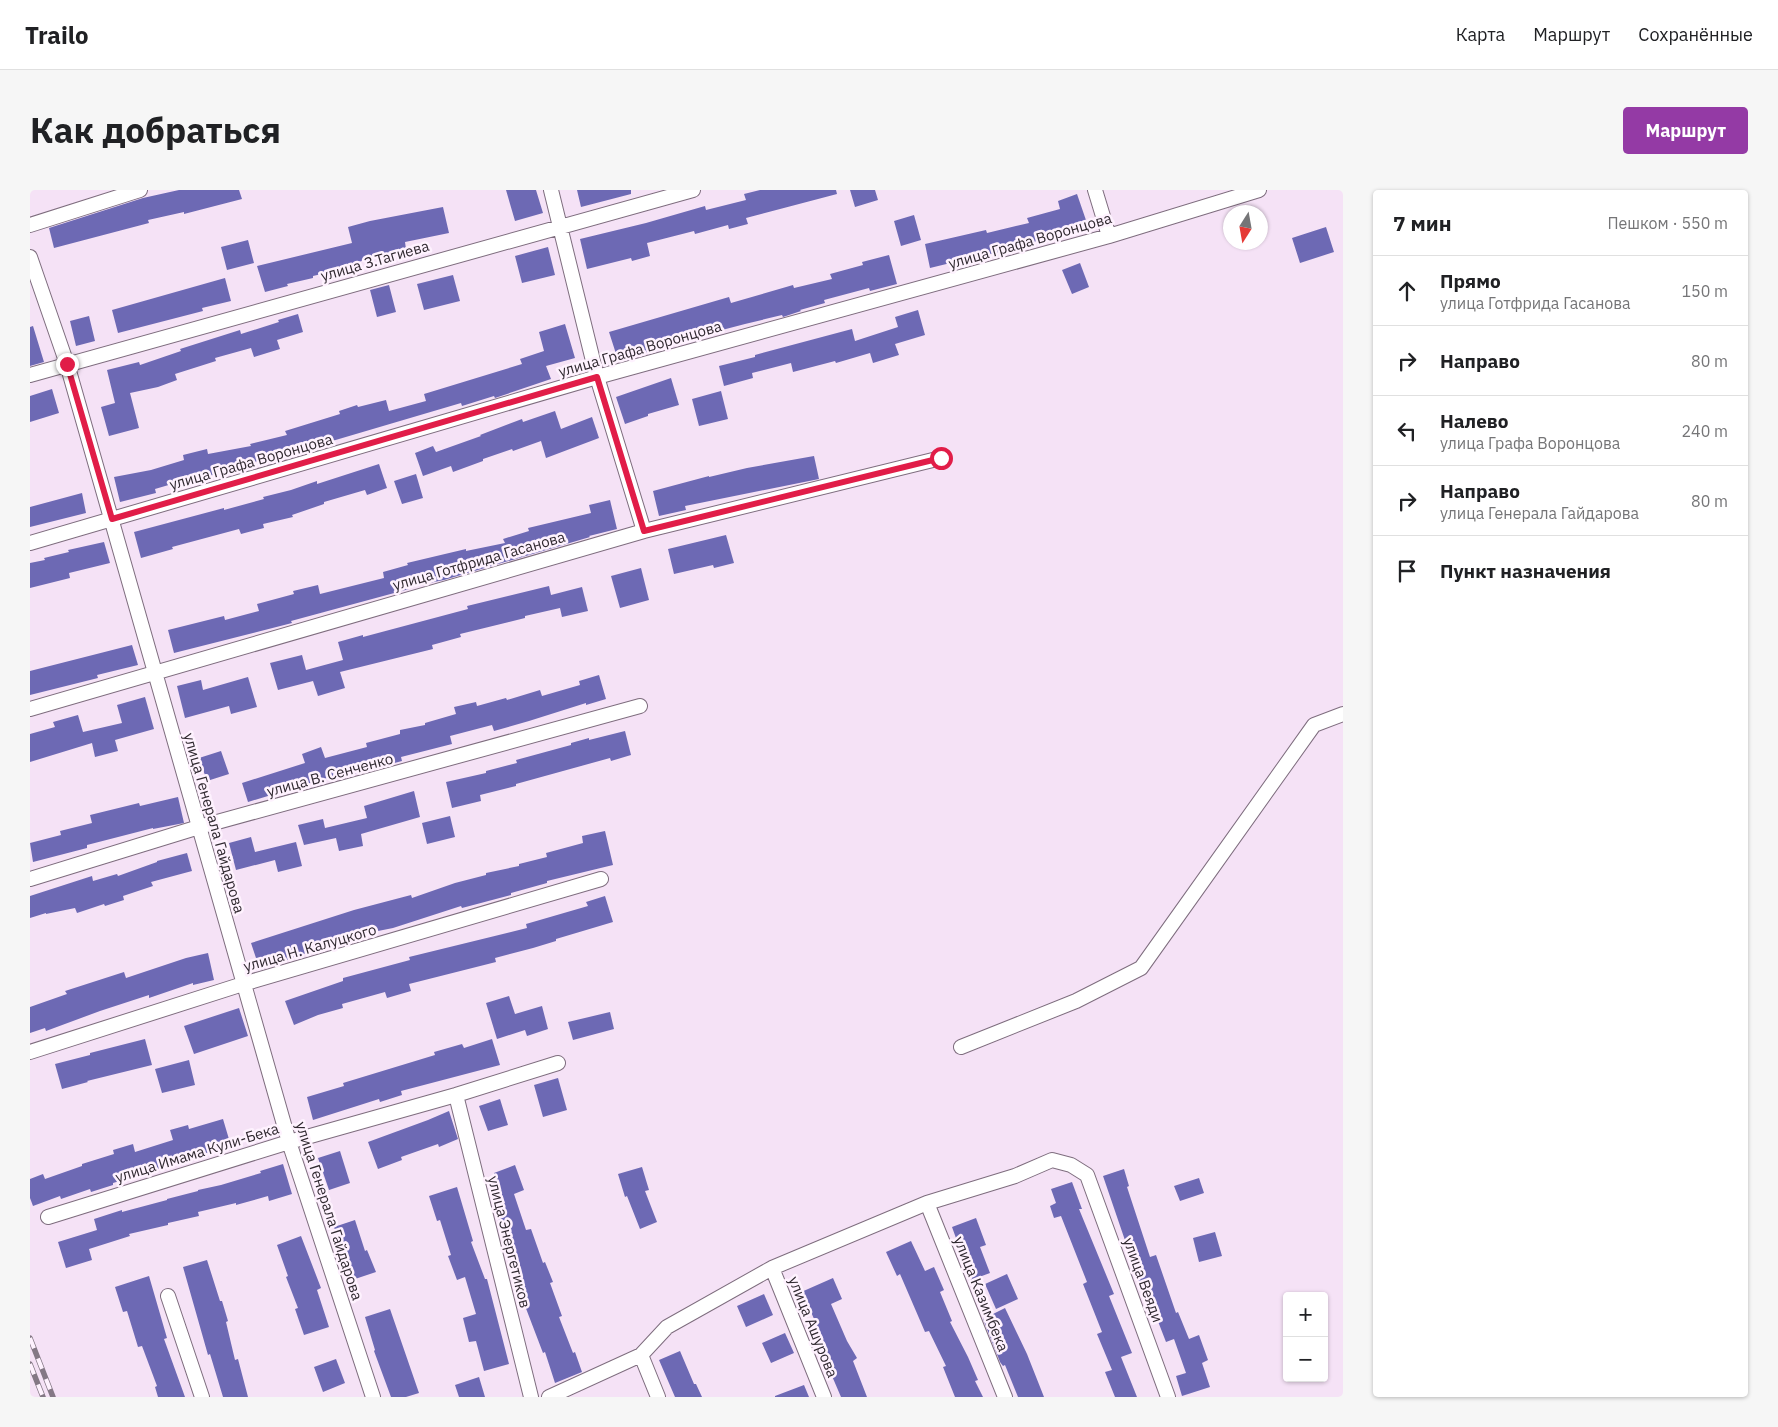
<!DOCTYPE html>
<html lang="ru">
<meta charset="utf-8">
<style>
:root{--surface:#fff;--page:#f6f6f6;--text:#202124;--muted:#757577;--line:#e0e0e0;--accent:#943aa5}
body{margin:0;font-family:"IBM Plex Sans",sans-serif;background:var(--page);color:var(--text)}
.controls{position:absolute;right:15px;bottom:15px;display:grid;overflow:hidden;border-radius:5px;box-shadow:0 1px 4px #0004}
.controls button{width:45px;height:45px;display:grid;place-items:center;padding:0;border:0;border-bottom:1px solid var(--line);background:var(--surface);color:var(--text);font:25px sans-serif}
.compass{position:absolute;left:1193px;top:15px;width:45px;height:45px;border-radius:50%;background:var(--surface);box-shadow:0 1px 4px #0004;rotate:191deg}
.stop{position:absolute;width:15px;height:15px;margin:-11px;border:4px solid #e11d48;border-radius:50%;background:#fff}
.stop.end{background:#e11d48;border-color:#fff;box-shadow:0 1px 5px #0008}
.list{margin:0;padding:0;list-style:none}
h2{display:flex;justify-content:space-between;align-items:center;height:65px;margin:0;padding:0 20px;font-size:21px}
h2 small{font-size:16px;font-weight:400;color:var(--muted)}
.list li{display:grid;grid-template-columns:32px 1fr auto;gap:15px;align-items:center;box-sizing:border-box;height:70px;padding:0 20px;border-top:1px solid var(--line)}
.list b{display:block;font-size:19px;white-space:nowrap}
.list p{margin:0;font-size:16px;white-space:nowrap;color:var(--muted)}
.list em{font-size:16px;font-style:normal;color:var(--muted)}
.icon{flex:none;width:28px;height:28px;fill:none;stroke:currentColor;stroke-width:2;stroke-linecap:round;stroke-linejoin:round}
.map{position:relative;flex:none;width:1313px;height:1207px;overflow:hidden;border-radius:5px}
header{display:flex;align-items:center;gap:30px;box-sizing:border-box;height:70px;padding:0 25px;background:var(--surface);border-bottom:1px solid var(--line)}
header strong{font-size:24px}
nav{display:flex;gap:28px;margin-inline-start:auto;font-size:18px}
.intro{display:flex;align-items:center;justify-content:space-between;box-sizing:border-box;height:120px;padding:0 30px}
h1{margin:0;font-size:35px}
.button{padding:12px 22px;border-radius:5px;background:var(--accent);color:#fff;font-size:18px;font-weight:700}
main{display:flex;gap:30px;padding:0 30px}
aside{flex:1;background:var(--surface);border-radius:5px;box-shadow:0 1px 4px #0004}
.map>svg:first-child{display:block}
.building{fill:#6d69b4}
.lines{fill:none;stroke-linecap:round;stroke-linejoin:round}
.minor-casing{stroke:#7e6d7e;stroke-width:16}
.minor{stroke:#fff;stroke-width:14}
.rail-casing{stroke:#847885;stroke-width:5.5}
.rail{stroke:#fef2fe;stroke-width:4;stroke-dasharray:11;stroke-linecap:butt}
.route{stroke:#e11d48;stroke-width:6}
.labels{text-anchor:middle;stroke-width:5;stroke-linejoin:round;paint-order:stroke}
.street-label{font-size:15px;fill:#302930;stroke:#fef2fe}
</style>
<header>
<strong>Trailo</strong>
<nav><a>Карта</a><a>Маршрут</a><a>Сохранённые</a></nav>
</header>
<div class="intro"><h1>Как добраться</h1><a class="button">Маршрут</a></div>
<main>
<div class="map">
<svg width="1313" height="1207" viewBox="0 0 1313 1207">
<rect width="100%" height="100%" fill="#f5e2f6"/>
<path class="building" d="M149 0H209L212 9 154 24V22L118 30 119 33 24 58 19 38 113 8Z
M476 0H506L513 23 485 31Z
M547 0H601V4L551 17Z
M730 0H806L807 4 716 28 718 34 699 39 698 35 665 44 664 41 617 53 620 66 602 71 601 68 557 79 550 49 616 33 675 16 676 20 716 10 714 4Z
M820 0H845L848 10 825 17Z
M1047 4 1058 36 993 55 994 59 971 65V62L941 68 900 78 895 54 956 40 957 43 999 33 997 28 1030 19 1028 11Z
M413 17 419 43 375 52 376 59 317 75V78L283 86V88L257 94 258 96 235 102 227 76 322 53 318 37 340 31Z
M884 25 891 50 871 56 864 31Z
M1296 37 1304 62 1270 73 1262 48Z
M218 50 224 73 197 80 191 57Z
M518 57 525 85 492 93 485 66Z
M859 65 867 94 840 101 839 98 794 110 795 113 770 120 771 121 753 127 752 125 715 134 650 151 651 153 588 170 579 142 699 107 701 113 763 95 764 98 802 89 800 84 833 75 832 72Z
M1050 73 1059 97 1042 104 1032 80Z
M423 85 430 111 394 120 387 94Z
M195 88 201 111 172 118 173 121 88 143 82 120Z
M359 95 366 122 347 127 340 100Z
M888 120 895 145 865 154 869 165 843 173 840 163 806 173 805 171 763 182 761 173 722 183 723 188 694 196 689 176 725 167V165L822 139 825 151 868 137 865 127Z
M268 124 273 142 247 150 250 159 224 167 221 158 185 168 186 171 145 184 147 190 128 197 100 203 109 238 79 246 71 217 85 213 77 180 109 172 110 175 151 161 150 159 210 140 211 144 249 132 248 130Z
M59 126 65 151 46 156 40 131Z
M535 134 545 168 516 176 521 189 465 208 464 206 432 216 431 213 248 267 182 281 183 285 159 291V289L125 299 126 303 90 312 84 287 121 280 154 270 153 265 177 259 178 264 221 256 220 254 257 245 255 241 310 224 309 221 327 215 328 217 356 210 359 221 396 211 394 204 492 174 490 169 514 161 509 142Z
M3 136 14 172 0 176V137Z
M641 188 649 215 618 224V226L595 234 586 207Z
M22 199 29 223 0 232V206Z
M691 201 698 229 669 236 662 209Z
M525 221 531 239 562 227 569 248 516 268 511 251 483 261 482 259 453 269V271L423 282 421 276 393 286 385 263 403 256 406 262 451 246 450 245 492 229 493 232Z
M784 266 789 289 655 316 656 320 629 326 623 301 679 286V287L717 278Z
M349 274 357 298 337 305 335 300 294 312V314L262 325 263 327 233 334 234 338 211 344 209 339 142 357 143 359 111 368 104 342 194 318V320L234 309 233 307 261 300 287 291V294Z
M386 284 393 308 372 314 364 291Z
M52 303 56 323 0 337V317Z
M580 310 587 339 559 346 560 347 414 390 379 397V399L261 431 262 433 144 463 138 440 194 426 195 430 229 421 227 414 264 404 263 401 288 395 290 404 354 388 353 382 378 375 377 373 436 359V361L475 353 473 349 499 341 498 338 561 323 559 315Z
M696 345 704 373 684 378 683 375 644 384 638 359Z
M74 352 80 373 39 383 40 388 0 398V373L15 370 14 368 39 362 38 360Z
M611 378 619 410 590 418 581 386Z
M519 396 521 405 552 397 558 421 532 427 530 418 495 426V428L430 444 431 447 402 455 403 459 310 482 315 498 288 506 283 491 248 500 240 473 272 465 276 480 313 470 308 452 333 445V447L438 419 437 416Z
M102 455 108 475 67 485 68 488 0 505V481Z
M569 485 576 509 556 515V513L499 531 464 541 462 535 420 546 422 554 371 567 372 571 311 587 310 584 218 612 212 593 275 573 272 564 291 557 295 568 337 557 336 553 370 544V540L395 535V533L426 524 424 517 446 512 447 516 476 508 477 510 510 500 512 506 550 495 549 491Z
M218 487 227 517 201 524 199 516 155 528 147 496 171 490 173 500Z
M115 507 124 539 85 550 88 561 65 567 62 553 0 572V544L25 537 23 532 48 525 53 542 92 533 87 515Z
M595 541 601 565 581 571 580 568 486 594V596L450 605 451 611 422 618 416 592 456 583V581L487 573 486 570 541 555V553L559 548V550Z
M191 561 199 584 177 591 169 568Z
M384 601 390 627 331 644 333 656 309 661 306 648 274 655 268 635 293 629 295 638 337 628 334 616Z
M148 607 154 633 123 639V638L57 655V658L3 672 0 653 31 645 30 641 62 633 60 625 109 613 110 616Z
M420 626 425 647 397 654 392 633Z
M575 641 583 675 517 691V693L481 703V705L432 718 431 716 363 738 338 743 298 755 230 780 221 753 324 720 381 705 382 708 425 693 456 685V683L489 676V674L517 667 516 663 553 653 552 646Z
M221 647 225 662 266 652 272 676 248 682 245 670 206 680 199 653Z
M157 663 162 681 121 692 123 696 93 706 94 710 75 716 74 714 47 723 45 718 16 724V723L0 728V706L62 686 63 691 87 684 88 686 127 672V671Z
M575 706 583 732 526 749V751L503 758 465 768 466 772 379 794 381 801 357 808 355 802 312 814 313 818 288 825 264 835 255 811 313 791V788L380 770 379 767 497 738 496 734 558 716 556 712Z
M178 763 184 790 163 795V793L119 808V805L70 821 16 841 15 838 0 843V817L37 804 35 801 94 782 96 788 156 768Z
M479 806 485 824 512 816 518 839 497 846 495 840 467 849 456 813Z
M209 818 218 846 164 864 154 836Z
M580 822 584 839 543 850 538 832Z
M115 849 122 875 57 891 58 892 32 899 25 874 60 865V863Z
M462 849 470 875 371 901 372 905 350 912 349 909 283 930 277 907 314 896 313 893 405 865 404 862 432 854 434 858Z
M159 870 165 895 132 903 125 879Z
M528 888 537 920 513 927 504 895Z
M470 909 478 935 458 941 449 916Z
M419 921 428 949 409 957 408 954 371 967 372 970 348 979 338 952 398 930Z
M193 929 201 956 139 974V976L83 993V995L61 1002 60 999 31 1009 30 1006 3 1016 0 1008V989L13 984 15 989 52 976V974L84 964 83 960 103 954 105 962 143 950 140 940 158 935 159 939Z
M310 961 320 993 299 1000 288 968Z
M253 974 262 1004 239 1011 238 1006 206 1015V1013L168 1022 169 1026 138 1033V1035L99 1044 100 1046 59 1059 62 1070 36 1078 28 1052 67 1040 64 1029 92 1020V1022L137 1010V1009L168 1001V1000L191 995 231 983 230 981Z
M485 975 494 1000 484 1004 496 1040 501 1039 513 1073 515 1072 523 1092 520 1093 532 1126 529 1127 543 1163 545 1162 552 1182 525 1193 515 1162 513 1163 492 1108 495 1107 480 1072 472 1048 475 1047 464 1017 475 1013 464 983Z
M612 977 619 1000 615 1001 627 1032 610 1039 597 1006 595 1007 588 984Z
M1094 979 1099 996 1097 997 1120 1067 1126 1065 1146 1123 1148 1122 1159 1149 1169 1145 1178 1170 1172 1173 1180 1197 1152 1206 1146 1186 1156 1183 1144 1149 1136 1152 1124 1121 1122 1122 1111 1092H1109L1100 1061 1099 1062 1073 986Z
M1169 988 1174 1003 1150 1011 1144 996Z
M1042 992 1052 1019H1049L1084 1104 1079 1106 1102 1163 1091 1167 1107 1207H1085L1075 1182 1082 1180 1067 1144 1072 1142 1053 1094 1057 1092 1031 1026 1024 1028 1020 1016 1026 1013 1021 999Z
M427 997 443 1051 441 1052 455 1089H457L479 1174 454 1181 446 1151 439 1152 433 1128 446 1124 435 1087 427 1090 418 1066 421 1065 410 1030 407 1031 399 1006Z
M946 1028 956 1055 950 1057 960 1083 941 1090 922 1037Z
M325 1030 335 1061 337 1060 346 1082 322 1090 304 1037Z
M1185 1042 1192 1066 1169 1072 1163 1048Z
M271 1046 291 1098 287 1100 299 1137 274 1145 265 1119 268 1118 256 1087 258 1086 247 1055Z
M881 1051 895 1081 904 1077 914 1100 910 1102 922 1131 920 1132 938 1167 948 1190 945 1191 953 1207H925L913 1177 916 1176 899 1141 895 1142 870 1084 867 1086 856 1062Z
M177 1070 190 1111H192L198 1131 196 1132 205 1170 208 1169 218 1207H193L180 1164 178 1165 153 1077Z
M977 1084 988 1109 966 1119 955 1094Z
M119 1086 137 1148 134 1149 155 1207H128L125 1197 127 1196 112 1156 108 1157 97 1121 93 1122 85 1097Z
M803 1088 812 1109 801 1114 817 1151 827 1168 823 1171 837 1207H811L802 1186 805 1184 794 1163 798 1161 781 1122 779 1123 769 1103Z
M734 1104 743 1125 716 1137 707 1116Z
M975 1118 997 1164 1014 1207H988L975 1175 973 1176 970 1172 953 1129Z
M360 1119 389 1203 376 1207H361L344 1161 345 1160 335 1127Z
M755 1143 764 1163 741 1173 732 1153Z
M650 1161 664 1194H666L672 1207H645L629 1170Z
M306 1169 315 1193 293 1202 284 1177Z
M449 1187 455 1207H429L425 1195Z
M774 1195 779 1207H745V1206Z"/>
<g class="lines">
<g class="minor-casing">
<path id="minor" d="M521 0 567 187 614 341
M1065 0 1079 46
M0 35 110 0
M0 67 37 174 259 952 343 1207
M0 185 663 0
M0 353 567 187 1079 46 1229 0
M0 519 614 341 911 268
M0 689 169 637 610 516
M931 857 1046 811 1111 778 1284 535 1313 524
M0 862 213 794 571 689
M426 905 501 1207
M897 1013 975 1207
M18 1027 259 952 426 905 528 873
M742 1078 794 1207
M138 1106 172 1207
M611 1165 628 1207
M519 1207 611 1165 637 1137 742 1078 897 1013 985 986 1022 970 1041 975 1057 985 1138 1207"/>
</g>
<use href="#minor" class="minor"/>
<g class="rail-casing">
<path id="rail" d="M0 1148 23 1207
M0 1174 13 1207"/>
</g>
<use href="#rail" class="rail"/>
</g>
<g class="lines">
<path class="route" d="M37 174 82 329 567 187 614 341 911 268"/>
</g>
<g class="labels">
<g class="street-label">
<text transform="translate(1000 51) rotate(-16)" y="5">улица Графа Воронцова</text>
<text transform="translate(345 71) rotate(-16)" y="5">улица З.Тагиева</text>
<text transform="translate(610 159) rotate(-16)" y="5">улица Графа Воронцова</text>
<text transform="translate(221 272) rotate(-16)" y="5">улица Графа Воронцова</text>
<text transform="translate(449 371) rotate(-16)" y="5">улица Готфрида Гасанова</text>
<text transform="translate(300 585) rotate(-15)" y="5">улица В. Сенченко</text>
<text transform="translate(184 633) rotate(74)" y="5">улица Генерала Гайдарова</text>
<text transform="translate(280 758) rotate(-16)" y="5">улица Н. Калуцкого</text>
<text transform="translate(167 963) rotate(-17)" y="5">улица Имама Кули-Бека</text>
<text transform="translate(299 1021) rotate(72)" y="5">улица Генерала Гайдарова</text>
<text transform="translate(479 1052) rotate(76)" y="5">улица Энергетиков</text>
<text transform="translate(1113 1090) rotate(70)" y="5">улица Веяди</text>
<text transform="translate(951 1104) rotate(68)" y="5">улица Казимбека</text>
<text transform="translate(783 1137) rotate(68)" y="5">улица Ашурова</text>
</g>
</g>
</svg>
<div class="controls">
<button>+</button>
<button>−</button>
</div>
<svg class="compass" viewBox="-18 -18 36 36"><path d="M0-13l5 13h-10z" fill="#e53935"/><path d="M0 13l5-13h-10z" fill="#757577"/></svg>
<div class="stop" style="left:911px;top:268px"></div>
<div class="stop end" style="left:37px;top:174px"></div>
</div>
<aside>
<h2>7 мин<small>Пешком · 550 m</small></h2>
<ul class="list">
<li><svg class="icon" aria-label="ahead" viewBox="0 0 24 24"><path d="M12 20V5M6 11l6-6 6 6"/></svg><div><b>Прямо</b><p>улица Готфрида Гасанова</p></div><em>150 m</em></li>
<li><svg class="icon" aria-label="right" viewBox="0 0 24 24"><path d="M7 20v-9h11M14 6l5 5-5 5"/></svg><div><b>Направо</b></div><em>80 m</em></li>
<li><svg class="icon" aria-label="left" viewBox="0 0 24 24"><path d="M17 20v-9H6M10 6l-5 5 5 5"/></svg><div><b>Налево</b><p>улица Графа Воронцова</p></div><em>240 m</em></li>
<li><svg class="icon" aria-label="right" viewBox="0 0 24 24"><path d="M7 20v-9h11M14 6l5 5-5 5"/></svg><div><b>Направо</b><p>улица Генерала Гайдарова</p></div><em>80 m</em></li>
<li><svg class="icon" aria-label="arrive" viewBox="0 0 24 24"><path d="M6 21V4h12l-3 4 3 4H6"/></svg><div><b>Пункт назначения</b></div></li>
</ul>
</aside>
</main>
